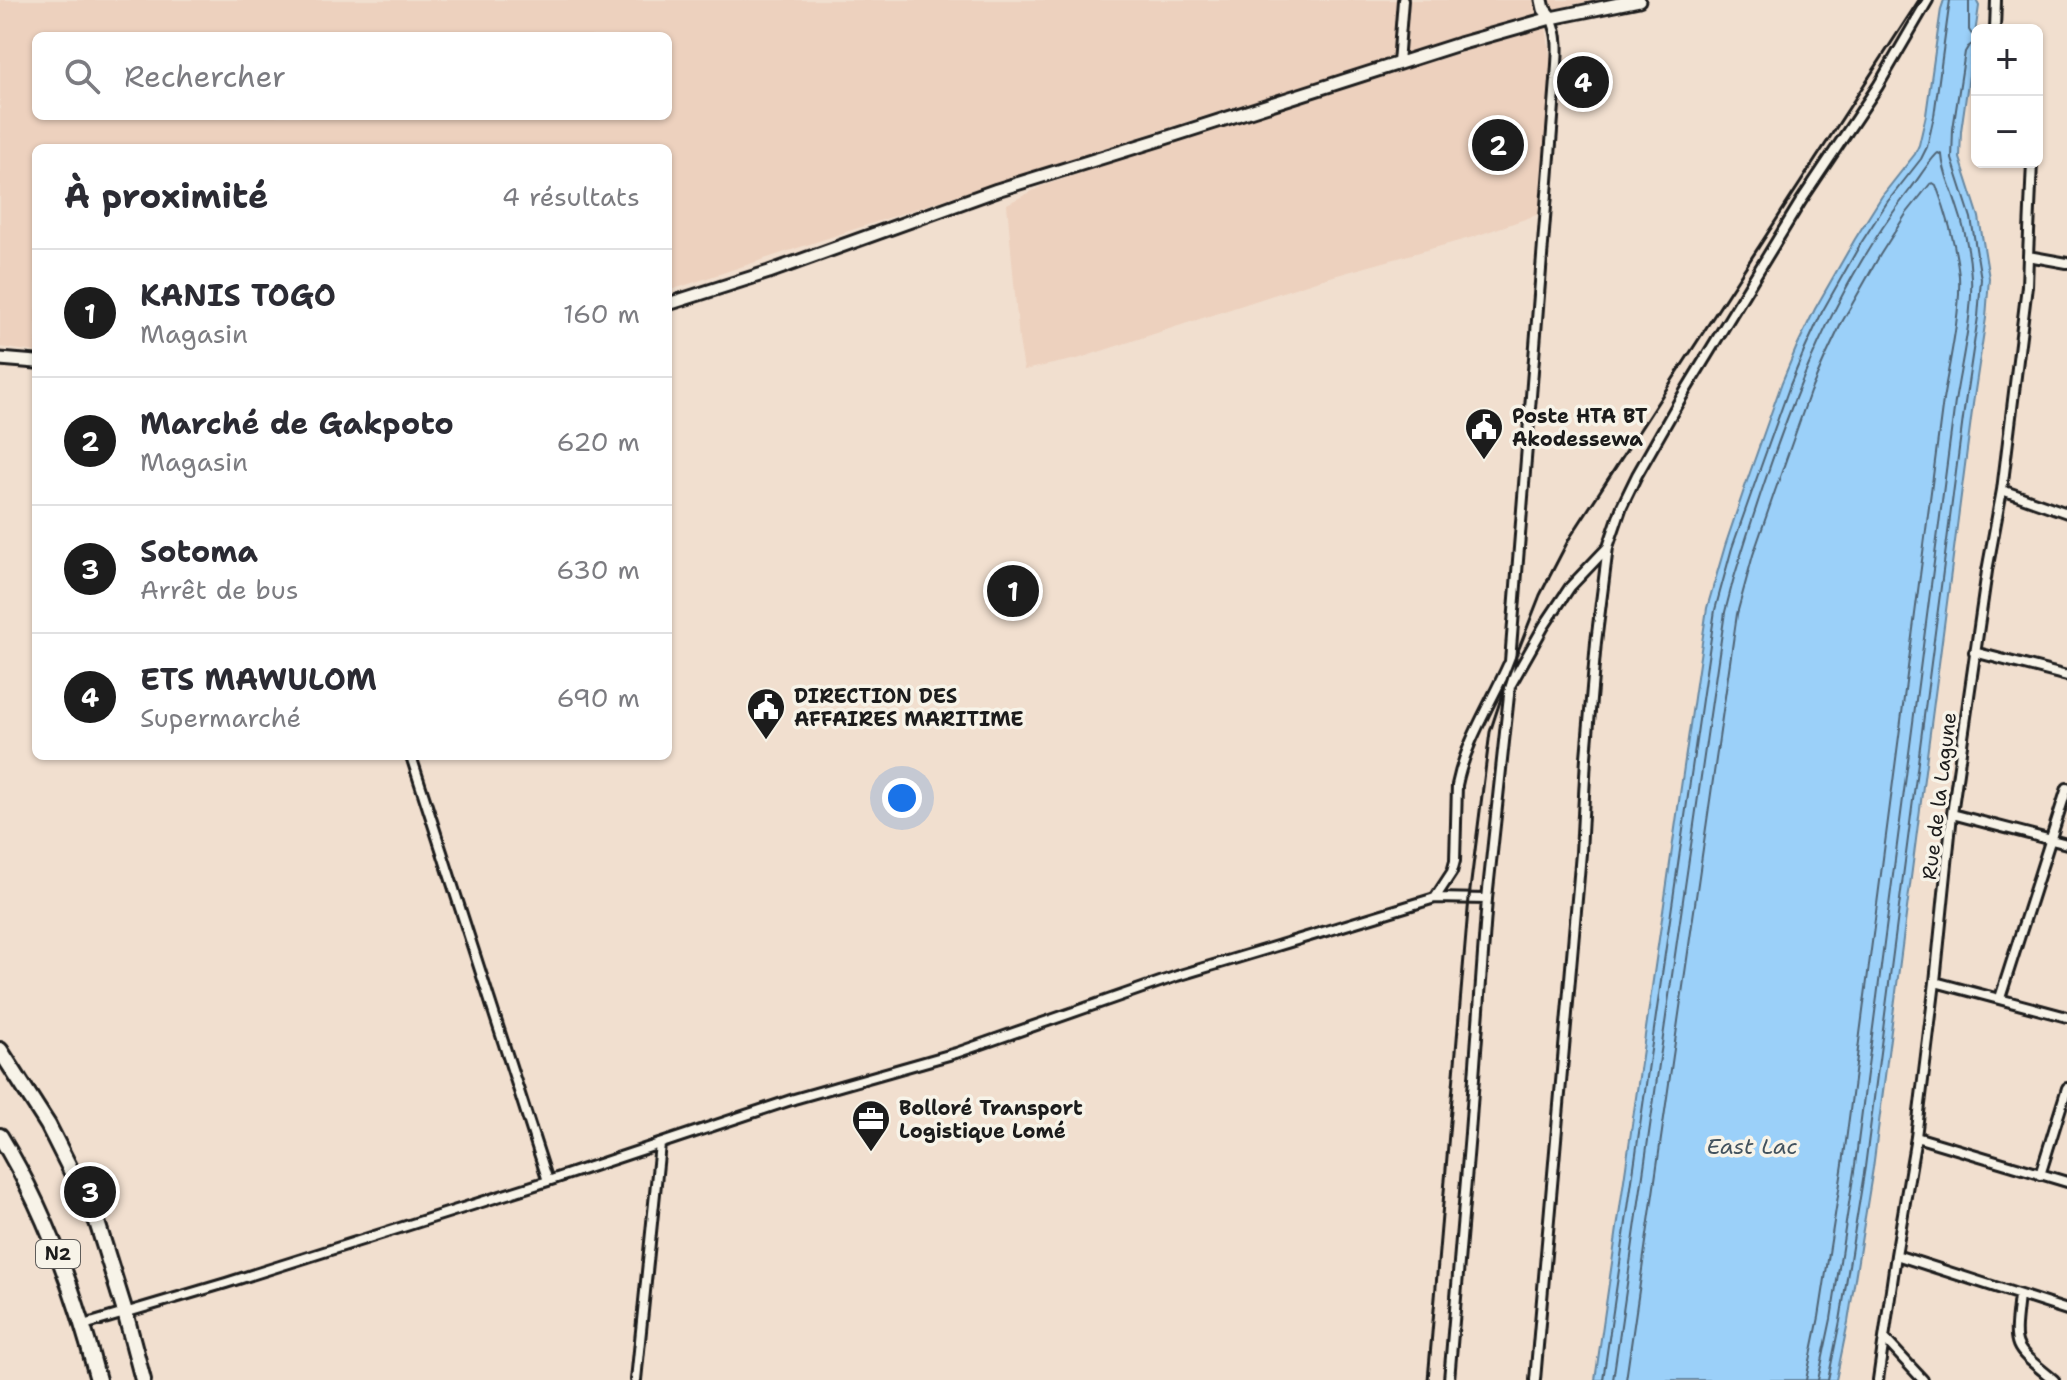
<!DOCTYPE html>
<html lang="fr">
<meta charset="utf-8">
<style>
:root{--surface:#fff;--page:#f2f2f3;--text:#2b2b33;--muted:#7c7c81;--line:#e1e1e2;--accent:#1c1c1c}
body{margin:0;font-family:"Shantell Sans",sans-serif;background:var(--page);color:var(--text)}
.controls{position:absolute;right:24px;top:24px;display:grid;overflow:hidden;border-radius:12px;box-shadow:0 2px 6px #0004}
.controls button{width:72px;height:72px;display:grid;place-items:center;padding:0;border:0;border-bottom:2px solid var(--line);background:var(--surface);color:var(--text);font:40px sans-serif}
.you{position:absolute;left:902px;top:798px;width:28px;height:28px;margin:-20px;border:6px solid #fff;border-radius:50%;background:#1a73e8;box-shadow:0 0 0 12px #1a73e833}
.badge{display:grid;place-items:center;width:52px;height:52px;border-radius:50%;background:var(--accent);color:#fff;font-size:26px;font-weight:700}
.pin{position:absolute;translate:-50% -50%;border:4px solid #fff;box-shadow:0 2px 8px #0006}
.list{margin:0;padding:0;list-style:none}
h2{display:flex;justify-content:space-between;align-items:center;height:104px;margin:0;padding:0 32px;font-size:34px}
h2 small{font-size:26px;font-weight:400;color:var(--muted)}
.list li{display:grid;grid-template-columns:52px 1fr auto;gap:24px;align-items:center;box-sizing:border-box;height:128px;padding:0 32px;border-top:2px solid var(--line)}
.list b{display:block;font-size:30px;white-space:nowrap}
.list p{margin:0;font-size:26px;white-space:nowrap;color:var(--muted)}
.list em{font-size:26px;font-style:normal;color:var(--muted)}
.icon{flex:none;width:44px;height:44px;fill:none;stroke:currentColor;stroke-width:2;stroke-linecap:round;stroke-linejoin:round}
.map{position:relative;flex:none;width:2067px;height:1380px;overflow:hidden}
.search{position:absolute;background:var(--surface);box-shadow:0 2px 6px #0004;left:32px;top:32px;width:640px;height:88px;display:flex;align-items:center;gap:20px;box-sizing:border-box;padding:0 28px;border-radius:12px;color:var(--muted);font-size:30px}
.panel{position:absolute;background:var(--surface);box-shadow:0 2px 6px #0004;left:32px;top:144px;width:640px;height:616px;border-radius:12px}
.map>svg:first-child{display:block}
.built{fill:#edd1be;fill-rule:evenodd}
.water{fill:#9bd0f9;stroke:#6888a1;stroke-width:2}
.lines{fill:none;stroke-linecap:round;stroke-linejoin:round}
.shore{stroke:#4f6474;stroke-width:2}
.street-casing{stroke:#1c1c1c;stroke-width:14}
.secondary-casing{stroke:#1c1c1c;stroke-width:17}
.highway-casing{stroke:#1c1c1c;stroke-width:20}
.street{stroke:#f7f3e8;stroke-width:8}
.secondary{stroke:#f7f3e8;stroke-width:11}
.highway{stroke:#f7f3e8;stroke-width:14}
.rail{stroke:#1c1c1c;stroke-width:3}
.labels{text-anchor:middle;stroke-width:7;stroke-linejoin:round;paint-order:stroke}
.shield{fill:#f7f3e8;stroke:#5e5c59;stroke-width:2}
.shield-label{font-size:18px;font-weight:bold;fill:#1c1c1c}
.poi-label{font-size:20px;font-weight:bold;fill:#1c1c1c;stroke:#f7f3e8;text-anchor:start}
.street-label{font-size:20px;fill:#1c1c1c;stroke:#f7f3e8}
.water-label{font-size:22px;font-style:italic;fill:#42525e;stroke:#f7f3e8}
</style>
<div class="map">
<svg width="2067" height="1380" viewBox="0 0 2067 1380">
<rect width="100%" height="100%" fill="#f1dfcf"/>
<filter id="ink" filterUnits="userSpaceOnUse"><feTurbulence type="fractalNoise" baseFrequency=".0125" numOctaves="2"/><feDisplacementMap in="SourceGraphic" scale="16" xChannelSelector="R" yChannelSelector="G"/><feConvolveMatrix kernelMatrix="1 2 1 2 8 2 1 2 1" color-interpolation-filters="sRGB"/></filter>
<g filter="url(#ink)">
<path class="built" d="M0 0H1599L1574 4 1214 113 988 185 668 291V148H36V352L0 347ZM36 36H668V116H36Z
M1546 26 1552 70 1542 213 1473 237 1316 281 1077 359 1024 370 1019 340 1007 204 1042 186 1186 138Z"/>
<path class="water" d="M1944 0H1976L1979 6 1961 131 1960 158 1979 217 1989 278 1986 318 1973 404 1873 1168 1848 1322 1836 1380H1595L1707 608 1725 546 1747 481 1782 382 1797 346 1815 309 1855 239 1882 196 1915 154 1919 145 1926 115 1941 9Z"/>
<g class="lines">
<path class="shore" d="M1603 1380 1715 610 1732 548 1755 483 1790 385 1805 349 1822 312 1861 243 1888 201 1921 159 1927 147 1934 116 1950 0
M1613 1380 1725 612 1733 581C1774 446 1821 304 1909 191 1917 181 1931 158 1938 153L1942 155C1943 172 1951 187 1956 203 1964 226 1970 253 1971 277 1973 315 1961 364 1955 402L1855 1165 1831 1319 1818 1380
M1626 1380 1737 614 1753 555 1775 491 1810 392 1825 358 1842 322 1880 255 1906 214 1930 184 1933 183 1936 185C1947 214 1956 245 1959 276 1961 312 1949 364 1943 400L1843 1164 1819 1317 1806 1380
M1828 1380 1840 1321 1865 1167 1965 403 1978 317 1981 279 1971 218 1952 159 1953 129 1965 52 1968 47 1976 41 1969 30V0"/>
<g class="street-casing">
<path id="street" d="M1995 30 1996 0
M1398 63 1403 0
M2028 256 2032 162
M2002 490 2067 513
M1974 652 2067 676
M1510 686 1544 626 1570 587 1608 547
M411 756 548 1181
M1952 814 2067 844
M1435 898 1452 872 1455 861 1457 785C1466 741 1490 705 1508 665
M1935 982 2067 1017
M2000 998 2067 788
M1916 1137 2067 1182
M2040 1175 2067 1088
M1896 1255 2067 1310
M2019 1296C2013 1350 2011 1345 2054 1380
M84 1325 226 1283 548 1181 794 1099 956 1053 1177 976 1290 942 1435 898 1487 899
M1885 1339 1923 1380
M636 1380 660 1144
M1449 1380 1470 1133 1487 899 1510 686 1509 674 1556 80C1557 58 1561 38 1551 18
M1535 1380 1581 853 1586 757 1596 642 1608 547 1622 506 1637 475 1678 403 1801 201 1878 86 1928 0
M1878 1380 1896 1255 1916 1137 1935 982 1952 814 1987 571 2002 490 2027 286 2028 256 2067 263"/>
</g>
<g class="secondary-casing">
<path id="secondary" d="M1542 0 1544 9 1551 18
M668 304 769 272 997 190 1162 139 1459 44 1551 18 1639 0
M0 359 36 362"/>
</g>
<g class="highway-casing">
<path id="highway" d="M0 1050 48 1125 97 1222 125 1312 143 1380
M0 1136C46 1211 76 1295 98 1380"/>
</g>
<use href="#street" class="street"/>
<use href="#secondary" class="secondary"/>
<use href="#highway" class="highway"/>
<path class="rail" d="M1428 1380 1469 898 1490 732 1509 674 1540 595 1569 539 1919 0"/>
</g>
</g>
<defs>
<g id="civic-pin" transform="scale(2)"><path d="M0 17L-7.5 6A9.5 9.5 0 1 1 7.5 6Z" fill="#1c1c1c" stroke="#f7f3e8"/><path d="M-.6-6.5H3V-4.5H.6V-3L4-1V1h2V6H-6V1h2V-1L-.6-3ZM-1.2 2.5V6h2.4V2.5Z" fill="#fff"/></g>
<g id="office-pin" transform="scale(2)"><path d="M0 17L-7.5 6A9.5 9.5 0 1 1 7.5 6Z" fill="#1c1c1c" stroke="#f7f3e8"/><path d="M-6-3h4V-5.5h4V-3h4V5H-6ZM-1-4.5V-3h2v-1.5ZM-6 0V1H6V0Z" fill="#fff"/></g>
</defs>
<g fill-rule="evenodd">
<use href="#civic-pin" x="1484" y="427"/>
<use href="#civic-pin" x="766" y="707"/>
<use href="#office-pin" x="871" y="1119"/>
</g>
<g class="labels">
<rect class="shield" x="36" y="1240" width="44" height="28" rx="6"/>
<g class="shield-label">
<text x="58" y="1260">N2</text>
</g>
<g class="poi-label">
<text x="1512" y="423">Poste HTA BT<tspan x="1512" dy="23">Akodessewa</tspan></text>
<text x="794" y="703">DIRECTION DES<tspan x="794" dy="23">AFFAIRES MARITIME</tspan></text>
<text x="899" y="1115">Bolloré Transport<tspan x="899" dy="23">Logistique Lomé</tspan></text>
</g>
<g class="street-label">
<text transform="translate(1939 796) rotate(-83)" y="7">Rue de la Lagune</text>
</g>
<g class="water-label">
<text x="1752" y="1154">East Lac</text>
</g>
</g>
</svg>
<div class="controls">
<button>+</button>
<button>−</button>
</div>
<div class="you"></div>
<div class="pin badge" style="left:1013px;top:591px">1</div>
<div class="pin badge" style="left:1498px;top:145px">2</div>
<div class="pin badge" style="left:90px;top:1192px">3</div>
<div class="pin badge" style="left:1583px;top:82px">4</div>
<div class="search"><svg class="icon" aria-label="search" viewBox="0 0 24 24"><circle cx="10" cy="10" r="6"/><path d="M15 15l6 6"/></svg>Rechercher</div>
<section class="panel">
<h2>À proximité<small>4 résultats</small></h2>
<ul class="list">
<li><span class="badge">1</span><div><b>KANIS TOGO</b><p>Magasin</p></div><em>160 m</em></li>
<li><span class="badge">2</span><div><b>Marché de Gakpoto</b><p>Magasin</p></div><em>620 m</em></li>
<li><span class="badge">3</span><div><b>Sotoma</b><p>Arrêt de bus</p></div><em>630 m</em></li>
<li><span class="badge">4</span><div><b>ETS MAWULOM</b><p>Supermarché</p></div><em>690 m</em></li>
</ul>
</section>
</div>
